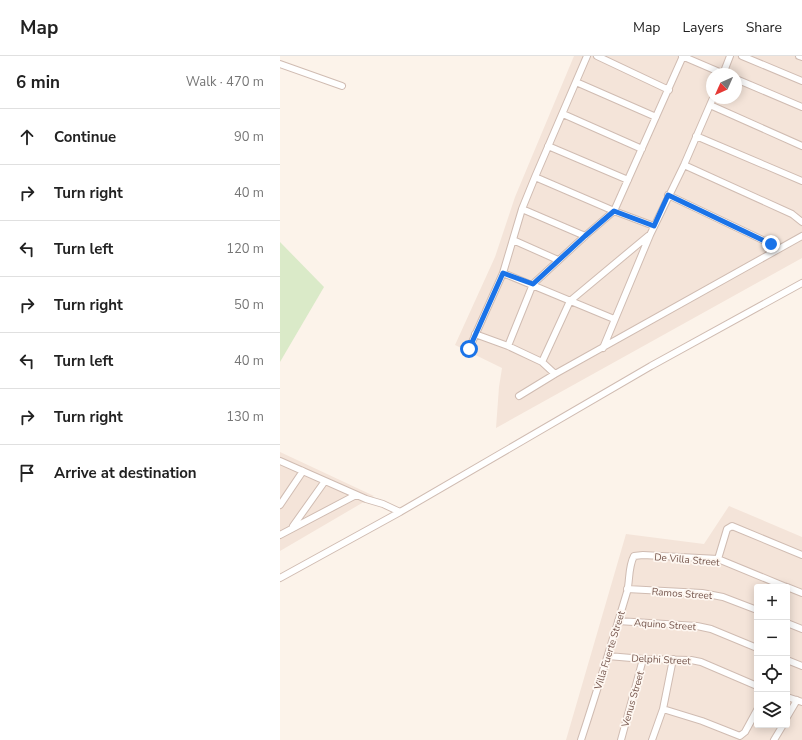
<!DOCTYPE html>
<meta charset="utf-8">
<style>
:root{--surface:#fff;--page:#f2f2f2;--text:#222;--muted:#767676;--line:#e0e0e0}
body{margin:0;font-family:"Nunito Sans",sans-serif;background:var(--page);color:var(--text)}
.controls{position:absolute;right:12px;bottom:12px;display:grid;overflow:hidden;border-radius:4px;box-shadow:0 2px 10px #0003}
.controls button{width:36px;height:36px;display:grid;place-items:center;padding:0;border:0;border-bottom:1px solid var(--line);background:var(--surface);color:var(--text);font:20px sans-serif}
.compass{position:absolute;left:426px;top:12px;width:36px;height:36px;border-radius:50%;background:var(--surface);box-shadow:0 2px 10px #0003;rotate:225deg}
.stop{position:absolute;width:12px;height:12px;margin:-9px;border:3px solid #1a73e8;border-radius:50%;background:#fff}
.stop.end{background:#1a73e8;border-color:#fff;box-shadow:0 1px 4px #0008}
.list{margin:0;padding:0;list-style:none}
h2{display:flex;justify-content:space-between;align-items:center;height:52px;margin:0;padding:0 16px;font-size:17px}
h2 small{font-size:13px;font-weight:400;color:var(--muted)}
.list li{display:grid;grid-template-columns:26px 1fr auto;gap:12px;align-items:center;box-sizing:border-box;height:56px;padding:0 16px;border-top:1px solid var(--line)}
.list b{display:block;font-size:15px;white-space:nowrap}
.list em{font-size:13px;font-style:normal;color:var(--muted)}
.icon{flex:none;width:22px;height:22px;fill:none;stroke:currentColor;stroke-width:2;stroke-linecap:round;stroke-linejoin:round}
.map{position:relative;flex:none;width:522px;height:684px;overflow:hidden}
header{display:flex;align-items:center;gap:24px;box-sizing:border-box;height:56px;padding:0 20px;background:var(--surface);border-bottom:1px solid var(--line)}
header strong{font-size:19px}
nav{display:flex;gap:22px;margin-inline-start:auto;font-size:14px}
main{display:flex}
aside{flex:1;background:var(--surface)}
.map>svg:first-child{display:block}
.residential{fill:#f4e4d9;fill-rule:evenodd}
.green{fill:#daeac8}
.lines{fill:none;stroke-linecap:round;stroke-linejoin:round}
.minor-casing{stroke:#d0bcb2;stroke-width:8}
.minor{stroke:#fff;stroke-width:6}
.route{stroke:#1a73e8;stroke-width:5}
.labels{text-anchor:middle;stroke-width:3.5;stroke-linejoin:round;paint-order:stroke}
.street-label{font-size:10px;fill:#76574e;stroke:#fef7f1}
</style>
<header>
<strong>Map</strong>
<nav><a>Map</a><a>Layers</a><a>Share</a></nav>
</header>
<main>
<aside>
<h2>6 min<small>Walk · 470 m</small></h2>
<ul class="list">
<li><svg class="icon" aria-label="ahead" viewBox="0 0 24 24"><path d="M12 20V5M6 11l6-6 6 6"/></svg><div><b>Continue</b></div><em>90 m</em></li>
<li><svg class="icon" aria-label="right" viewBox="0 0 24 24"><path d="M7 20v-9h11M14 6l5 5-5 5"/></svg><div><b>Turn right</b></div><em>40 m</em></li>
<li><svg class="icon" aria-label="left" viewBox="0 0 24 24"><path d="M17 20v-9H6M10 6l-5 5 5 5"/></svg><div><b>Turn left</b></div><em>120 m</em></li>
<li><svg class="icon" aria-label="right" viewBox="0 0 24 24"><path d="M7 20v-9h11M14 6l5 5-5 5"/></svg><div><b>Turn right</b></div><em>50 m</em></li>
<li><svg class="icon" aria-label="left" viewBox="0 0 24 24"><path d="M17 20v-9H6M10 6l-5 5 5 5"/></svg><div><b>Turn left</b></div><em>40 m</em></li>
<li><svg class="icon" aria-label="right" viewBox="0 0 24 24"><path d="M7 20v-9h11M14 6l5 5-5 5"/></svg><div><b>Turn right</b></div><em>130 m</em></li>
<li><svg class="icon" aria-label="arrive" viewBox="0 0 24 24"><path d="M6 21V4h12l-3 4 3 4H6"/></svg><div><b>Arrive at destination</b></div></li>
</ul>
</aside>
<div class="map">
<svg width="522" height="684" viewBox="0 0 522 684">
<rect width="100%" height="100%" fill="#fcf3ea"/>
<path class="residential" d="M294 0H522V202L216 372 219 331 222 312 175 289 215 201 235 141ZM432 18H456V42H432Z
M0 396 94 440 0 495Z
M449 450 522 481V684H286L346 478 424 488ZM477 531H507V669H477Z"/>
<path class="green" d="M0 186 44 231 0 306Z"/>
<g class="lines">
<g class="minor-casing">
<path id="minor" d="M317 0 389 34
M402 0 444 18
M462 0 522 25
M519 0 522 1
M0 8 62 30
M443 18 450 0
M456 23 522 51
M296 26 376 61
M430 49 522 90
M283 58 362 93
M416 80 522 125
M268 90 348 124
M404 109 512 158 522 166
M255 121 334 155 374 170
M388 139 491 188 498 193
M242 153 305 180
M233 184 278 204
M223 217 334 263
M195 278 228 290 262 306 275 318
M228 290 253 228 305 180 334 155 403 0
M323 292 370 179 404 109 433 42
M189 293 223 217 242 153 255 121 307 0
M262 306 290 245 368 180
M239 340 275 318 522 180
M0 405 86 443 103 448 120 456
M0 449 23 415
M13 470 45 425
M0 479 76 439
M438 503 447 473 452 470 522 499
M0 522 120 456 371 310 522 227
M507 531 522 537
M347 533 422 537 443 541 477 554
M338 565 417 570 431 573 477 592
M507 567 522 573
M328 600 363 603 411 604 421 606 477 630
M507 604 522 610
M507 641 522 646
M383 653 422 665 460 680 465 676 477 654
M507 661 517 644
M301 684C317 635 332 586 347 536 350 525 348 511 354 500L363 499 438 503 506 531
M341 684 363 603
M372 684 383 653 393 603
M494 684 503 669"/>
</g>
<use href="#minor" class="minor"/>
</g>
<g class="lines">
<path class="route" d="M189 293 223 217 253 228 305 180 334 155 374 170 388 139 491 188"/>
</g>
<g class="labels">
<g class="street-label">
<text transform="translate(407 503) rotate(5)" y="4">De Villa Street</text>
<text transform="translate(402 537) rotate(4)" y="4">Ramos Street</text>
<text transform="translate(385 568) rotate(4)" y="4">Aquino Street</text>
<text transform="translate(329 594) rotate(-73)" y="4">Villa Fuerte Street</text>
<text transform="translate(381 603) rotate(3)" y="4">Delphi Street</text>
<text transform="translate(352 643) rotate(-74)" y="4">Venus Street</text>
</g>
</g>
</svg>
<div class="controls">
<button>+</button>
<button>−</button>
<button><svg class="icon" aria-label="locate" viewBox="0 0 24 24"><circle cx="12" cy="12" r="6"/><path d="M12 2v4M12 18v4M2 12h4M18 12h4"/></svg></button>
<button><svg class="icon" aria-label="layers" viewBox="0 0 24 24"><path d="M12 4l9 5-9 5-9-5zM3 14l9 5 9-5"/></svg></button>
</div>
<svg class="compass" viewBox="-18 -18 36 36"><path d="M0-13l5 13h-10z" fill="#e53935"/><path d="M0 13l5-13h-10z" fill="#767676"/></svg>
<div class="stop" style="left:189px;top:293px"></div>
<div class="stop end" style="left:491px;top:188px"></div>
</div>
</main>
